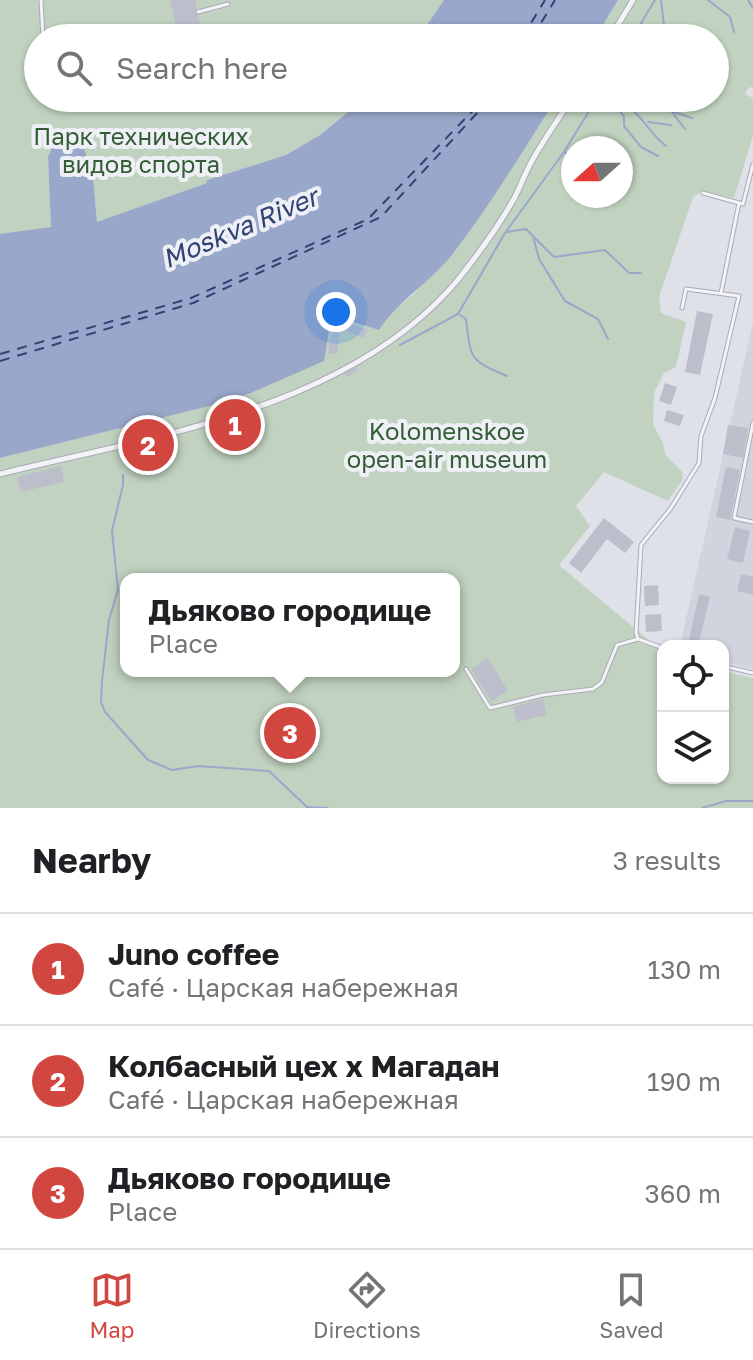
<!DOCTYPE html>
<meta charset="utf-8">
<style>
:root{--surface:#fff;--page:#f6f6f6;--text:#202124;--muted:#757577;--line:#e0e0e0;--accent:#d14740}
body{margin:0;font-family:"Golos Text",sans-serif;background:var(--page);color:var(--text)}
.controls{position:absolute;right:24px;bottom:24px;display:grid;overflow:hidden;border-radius:16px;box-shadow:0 2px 6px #0004}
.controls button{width:72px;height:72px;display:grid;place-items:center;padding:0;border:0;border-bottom:2px solid var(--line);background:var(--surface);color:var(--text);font:40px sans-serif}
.compass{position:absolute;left:561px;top:136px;width:72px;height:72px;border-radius:50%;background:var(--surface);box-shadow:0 2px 6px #0004;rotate:249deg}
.you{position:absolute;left:336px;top:312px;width:28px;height:28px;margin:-20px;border:6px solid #fff;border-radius:50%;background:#1a73e8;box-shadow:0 0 0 12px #1a73e833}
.badge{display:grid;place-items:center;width:52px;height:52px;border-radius:50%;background:var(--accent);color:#fff;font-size:26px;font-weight:700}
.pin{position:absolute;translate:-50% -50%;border:4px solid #fff;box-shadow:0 2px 8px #0006}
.popup{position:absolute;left:120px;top:573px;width:340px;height:104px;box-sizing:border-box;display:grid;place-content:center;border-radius:16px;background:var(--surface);filter:drop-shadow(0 2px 6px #0005);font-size:26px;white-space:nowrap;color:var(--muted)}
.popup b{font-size:30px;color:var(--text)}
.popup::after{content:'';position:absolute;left:50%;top:100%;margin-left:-16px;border:16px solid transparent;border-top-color:var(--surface)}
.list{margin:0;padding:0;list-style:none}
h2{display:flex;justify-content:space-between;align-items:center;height:104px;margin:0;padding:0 32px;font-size:34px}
h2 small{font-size:26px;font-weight:400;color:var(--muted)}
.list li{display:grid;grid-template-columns:52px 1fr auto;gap:24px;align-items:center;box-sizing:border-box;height:112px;padding:0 32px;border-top:2px solid var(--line)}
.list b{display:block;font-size:30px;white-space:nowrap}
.list p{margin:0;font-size:26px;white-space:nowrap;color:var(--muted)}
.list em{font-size:26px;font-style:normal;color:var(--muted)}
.icon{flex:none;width:44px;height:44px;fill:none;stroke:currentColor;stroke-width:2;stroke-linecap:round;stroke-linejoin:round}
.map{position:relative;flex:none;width:753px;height:808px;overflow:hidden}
.search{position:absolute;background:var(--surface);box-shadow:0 2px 6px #0004;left:24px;right:24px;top:24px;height:88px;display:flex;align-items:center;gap:20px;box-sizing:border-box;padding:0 28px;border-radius:44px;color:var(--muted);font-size:30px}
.sheet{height:440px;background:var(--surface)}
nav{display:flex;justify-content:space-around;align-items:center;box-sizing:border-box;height:112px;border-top:2px solid var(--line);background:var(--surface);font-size:22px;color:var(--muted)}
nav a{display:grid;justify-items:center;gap:4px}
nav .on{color:var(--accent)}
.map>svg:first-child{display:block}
.built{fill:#d1d3de}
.green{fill:#c1d3c0;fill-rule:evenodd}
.water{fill:#99a7ca}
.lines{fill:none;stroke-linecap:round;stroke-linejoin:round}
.stream{stroke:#99a7ca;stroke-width:2}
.ferry{stroke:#314275;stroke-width:2;stroke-dasharray:10 8;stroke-linecap:butt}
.building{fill:#bcbfcb}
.service-casing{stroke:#a8abb6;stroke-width:5}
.pedestrian-casing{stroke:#a8abb6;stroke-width:7}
.service{stroke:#f2f2f7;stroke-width:3}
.pedestrian{stroke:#f2f2f7;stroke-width:5}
.labels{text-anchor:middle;stroke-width:8;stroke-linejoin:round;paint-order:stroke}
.park-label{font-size:24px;fill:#345c35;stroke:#eef0f6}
.water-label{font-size:26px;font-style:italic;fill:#314275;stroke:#eef0f6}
</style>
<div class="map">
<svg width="753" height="808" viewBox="0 0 753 808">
<rect width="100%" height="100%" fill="#dfe1e9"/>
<path class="built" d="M753 322V669L723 662V646H680Z"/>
<path class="green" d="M0 0H444L418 38H38V98H365L320 135 286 155 207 180V183L97 223 93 177 48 157 51 228 0 234Z
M618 0H753V88L749 87 745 94 753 98V136L734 198 702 191 693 197 659 297 661 313 686 322 676 367 664 373 654 393 653 424 663 443 665 454 682 472 683 479 668 501 604 472 576 506 590 526 559 565 663 652V778H723V671L753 678V808H0V458L217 404 251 393 323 361 330 325 337 317 379 330 389 315 416 292 495 192 557 98H715V38H595ZM573 148H621V196H573ZM126 579H454V671H126Z"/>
<path class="water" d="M444 0H618L595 38H418Z
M365 98H557C523 150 490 206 451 256 429 283 398 301 379 330L337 317 330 325 324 361 251 393 217 404 0 458V234L51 227 48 157 53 145 70 136 83 145 93 177 97 222 207 183V180L286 155 320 135Z"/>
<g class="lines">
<path class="stream" d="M661 0 664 25 690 38
M708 0 730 17 734 32
M748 0 753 8
M642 24 647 38
M632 38 655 0
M607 98 624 116V126L641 147 658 156
M611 98C639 106 645 130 666 146
M650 98 672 112 685 129
M674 112 692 118
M648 122 671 125
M564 152 573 157
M621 182 628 186
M507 232 526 229 533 236 539 259 565 301 598 319 608 339
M533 236 554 257 605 250 629 273H641
M460 315 466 319C471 360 469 360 507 376
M400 345 458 314 505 233 564 152 597 98
M123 475V485L112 531 118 590 109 620 102 681 101 702 105 712 148 760 172 770 198 766 269 771 307 807 328 808
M702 808 726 801H753"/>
<path class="ferry" d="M522 38 545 0
M532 38 555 0
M0 354 191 298 368 219 485 98
M0 361 193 303 381 217 491 98"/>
</g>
<path class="building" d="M170 0H195L201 26 177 31Z
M697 311 713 314 700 375 685 372Z
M349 323 368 330 364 338 345 331 344 326Z
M334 331 340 334 337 354H328L331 335Z
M356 367 358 371 347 377 345 372Z
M665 383 677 387 671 405 659 401Z
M667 410 684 415 680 426 664 421Z
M241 420 243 427 228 431 226 424Z
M728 425 748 428 743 458 723 454Z
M61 466 64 482 21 492 17 477Z
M726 467 740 470 730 520 716 517Z
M604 518 634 542 625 553 607 539 581 573 569 563Z
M735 527 750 531 743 563 727 559Z
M741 574 753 577V595L737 591Z
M658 585 659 605 645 606 644 586Z
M699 594 710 597 698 646H696L688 644Z
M661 614 662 631 646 632 645 615Z
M488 658 508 691 491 701 471 669Z
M543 699 547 715 517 722 513 707Z"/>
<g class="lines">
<g class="service-casing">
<path id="service" d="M41 0 43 38
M198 12 228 4
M703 193 743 204 753 164
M721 293 739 203
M753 423 734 518 753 522
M638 639 636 633 641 545 671 508 699 463 701 436 715 398 739 296 686 289 682 308
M723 666 753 673
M466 669 490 708 543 695 593 689 602 682 617 645 638 639 663 648"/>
</g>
<g class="pedestrian-casing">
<path id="pedestrian" d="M610 38 633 0
M0 474C153 436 348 409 456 282 477 256 498 227 515 197 521 185 526 171 533 159 545 138 559 118 572 98"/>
</g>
<use href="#service" class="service"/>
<use href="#pedestrian" class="pedestrian"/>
</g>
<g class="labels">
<g class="park-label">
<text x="141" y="145">Парк технических<tspan x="141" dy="28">видов спорта</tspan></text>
<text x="447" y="440">Kolomenskoe<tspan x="447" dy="28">open-air museum</tspan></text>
</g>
<g class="water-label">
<text transform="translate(240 228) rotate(-23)" y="9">Moskva River</text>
</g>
</g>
</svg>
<div class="controls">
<button><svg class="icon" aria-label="locate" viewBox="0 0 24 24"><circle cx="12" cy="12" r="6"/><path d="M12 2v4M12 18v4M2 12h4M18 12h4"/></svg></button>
<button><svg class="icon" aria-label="layers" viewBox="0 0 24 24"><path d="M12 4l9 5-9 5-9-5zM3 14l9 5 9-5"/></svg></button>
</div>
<svg class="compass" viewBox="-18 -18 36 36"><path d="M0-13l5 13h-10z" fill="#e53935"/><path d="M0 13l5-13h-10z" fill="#757577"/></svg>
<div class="you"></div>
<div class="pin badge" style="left:235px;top:425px">1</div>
<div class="pin badge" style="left:148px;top:445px">2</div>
<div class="pin badge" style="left:290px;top:733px">3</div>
<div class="popup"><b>Дьяково городище</b>Place</div>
<div class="search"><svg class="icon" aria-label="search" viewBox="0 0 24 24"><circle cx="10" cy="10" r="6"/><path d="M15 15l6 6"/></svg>Search here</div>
</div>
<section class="sheet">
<h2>Nearby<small>3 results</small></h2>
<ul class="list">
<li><span class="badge">1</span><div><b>Juno coffee</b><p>Café · Царская набережная</p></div><em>130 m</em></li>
<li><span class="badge">2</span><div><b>Колбасный цех x Магадан</b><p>Café · Царская набережная</p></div><em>190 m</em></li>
<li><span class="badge">3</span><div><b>Дьяково городище</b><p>Place</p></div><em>360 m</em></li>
</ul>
</section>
<nav>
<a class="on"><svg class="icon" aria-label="map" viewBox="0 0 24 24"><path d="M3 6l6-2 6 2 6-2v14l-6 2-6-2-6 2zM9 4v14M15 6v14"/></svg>Map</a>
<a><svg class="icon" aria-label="directions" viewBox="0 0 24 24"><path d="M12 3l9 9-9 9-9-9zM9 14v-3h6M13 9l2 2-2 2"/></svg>Directions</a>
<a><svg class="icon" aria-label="saved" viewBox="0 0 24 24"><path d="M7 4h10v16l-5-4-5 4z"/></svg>Saved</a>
</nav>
